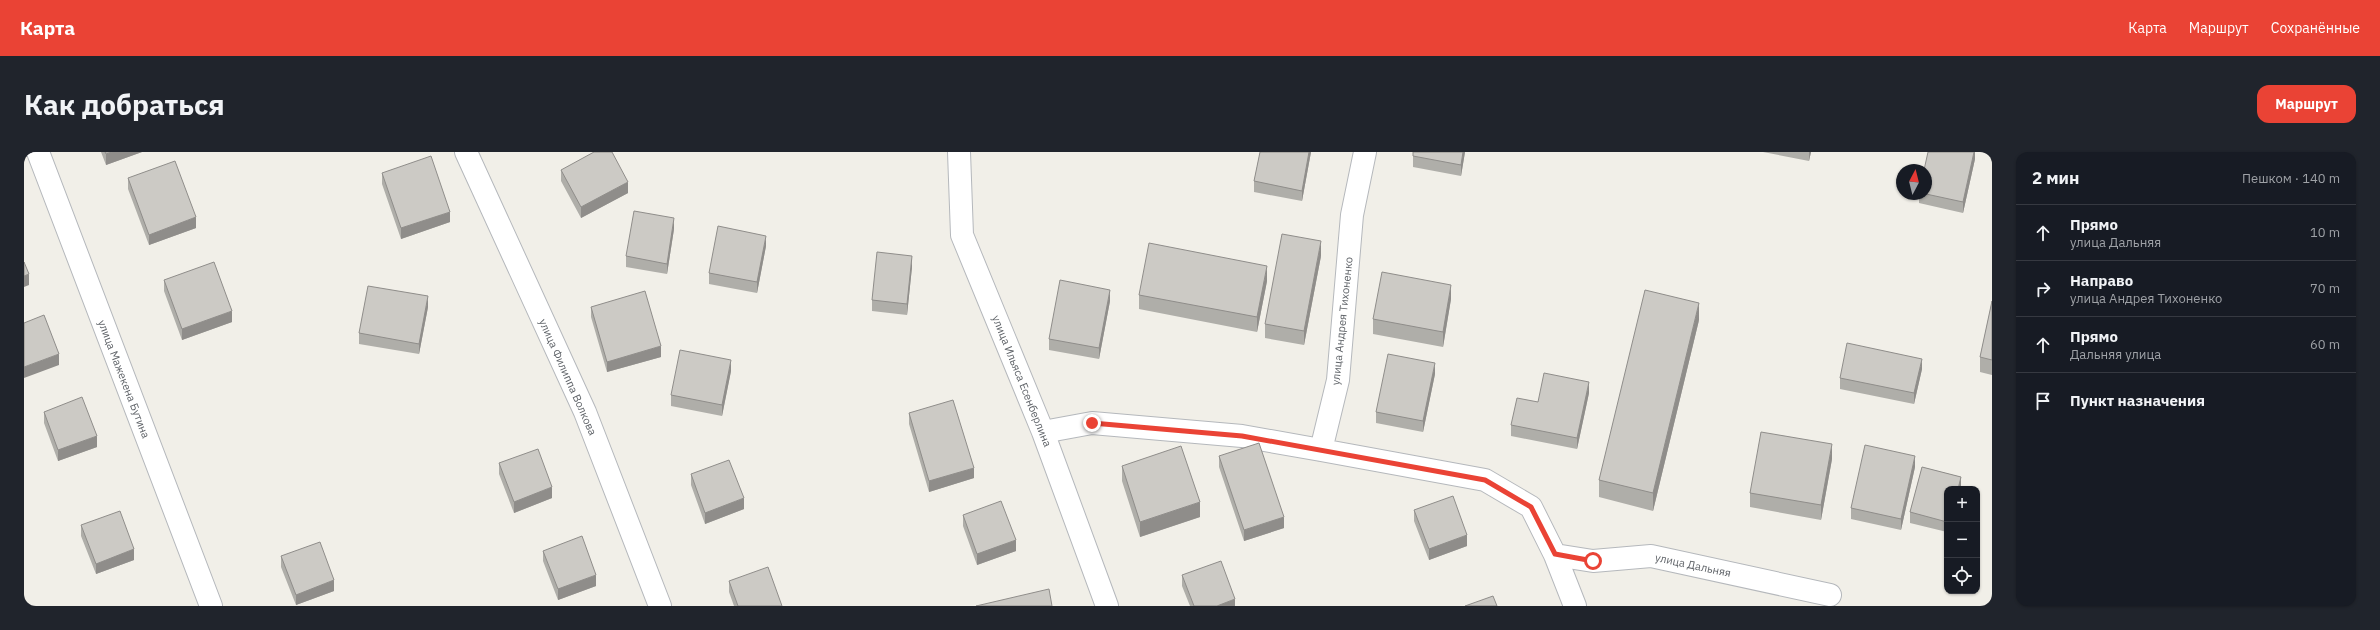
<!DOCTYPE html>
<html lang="ru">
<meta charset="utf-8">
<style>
:root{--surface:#171b24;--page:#20242c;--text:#f1f3f6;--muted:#9ea1a6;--line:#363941;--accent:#ea4335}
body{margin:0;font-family:"IBM Plex Sans",sans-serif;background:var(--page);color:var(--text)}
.controls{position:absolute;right:12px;bottom:12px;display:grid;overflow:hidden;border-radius:8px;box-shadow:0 1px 3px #0004}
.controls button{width:36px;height:36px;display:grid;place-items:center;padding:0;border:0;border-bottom:1px solid var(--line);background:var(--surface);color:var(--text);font:20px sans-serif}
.compass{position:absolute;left:1872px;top:12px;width:36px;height:36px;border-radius:50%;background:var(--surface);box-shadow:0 1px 3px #0004;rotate:7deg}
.stop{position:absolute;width:12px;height:12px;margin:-9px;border:3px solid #ea4335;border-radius:50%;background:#fff}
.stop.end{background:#ea4335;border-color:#fff;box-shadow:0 1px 4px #0008}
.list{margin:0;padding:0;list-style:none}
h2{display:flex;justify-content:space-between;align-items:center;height:52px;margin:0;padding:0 16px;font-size:17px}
h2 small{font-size:13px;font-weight:400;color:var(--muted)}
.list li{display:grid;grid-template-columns:26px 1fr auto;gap:12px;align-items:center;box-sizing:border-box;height:56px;padding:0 16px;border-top:1px solid var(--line)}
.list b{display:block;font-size:15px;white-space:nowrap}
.list p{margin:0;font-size:13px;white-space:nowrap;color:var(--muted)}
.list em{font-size:13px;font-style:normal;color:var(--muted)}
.icon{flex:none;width:22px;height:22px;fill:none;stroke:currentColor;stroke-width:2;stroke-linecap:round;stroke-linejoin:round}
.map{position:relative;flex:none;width:1968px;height:454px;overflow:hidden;border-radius:12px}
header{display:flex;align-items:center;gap:24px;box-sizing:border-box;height:56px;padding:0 20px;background:var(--accent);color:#fff}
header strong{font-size:19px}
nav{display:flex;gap:22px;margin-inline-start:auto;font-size:14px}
.intro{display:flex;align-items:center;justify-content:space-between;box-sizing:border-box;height:96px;padding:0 24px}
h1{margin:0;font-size:28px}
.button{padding:10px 18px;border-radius:12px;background:var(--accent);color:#fff;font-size:14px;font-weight:700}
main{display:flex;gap:24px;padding:0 24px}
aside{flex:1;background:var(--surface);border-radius:12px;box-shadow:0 1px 3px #0004}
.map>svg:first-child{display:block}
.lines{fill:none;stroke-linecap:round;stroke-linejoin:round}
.minor-casing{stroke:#b5b8bc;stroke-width:24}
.minor{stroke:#fff;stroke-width:22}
.wall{fill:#afaea9}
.shaded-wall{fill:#8f8d8a}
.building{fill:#cccac5;stroke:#8f8d8a}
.route{stroke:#ea4335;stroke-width:5}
.labels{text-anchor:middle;stroke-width:3;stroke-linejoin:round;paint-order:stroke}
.street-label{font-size:11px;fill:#5f6368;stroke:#fff}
</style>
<header>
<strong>Карта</strong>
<nav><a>Карта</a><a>Маршрут</a><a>Сохранённые</a></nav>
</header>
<div class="intro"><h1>Как добраться</h1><a class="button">Маршрут</a></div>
<main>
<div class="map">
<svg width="1968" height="454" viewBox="0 0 1968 454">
<rect width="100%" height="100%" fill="#f1efe8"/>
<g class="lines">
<g class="minor-casing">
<path id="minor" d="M14 0 187 454
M442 0 561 260 636 454
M935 0 938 83 1019 280 1083 454
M1341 0 1328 63 1314 228 1297 298 1461 328 1507 355 1531 403 1551 454
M1019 280 1068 271 1218 284 1297 298
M1531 403 1569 409 1627 404 1806 443"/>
</g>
<use href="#minor" class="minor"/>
</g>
<path class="wall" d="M77 0H118L82 13Z
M1236 0H1287L1278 49 1230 40V29Z
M1389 0H1441L1437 24 1389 15Z
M1739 0H1787L1785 9Z
M1951 0V7L1939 61 1895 51V42H1902Z
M537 18 604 41 557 66 537 29Z
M358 21 426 70 377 87 358 32Z
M104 26 172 76 125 93 104 37Z
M650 77 643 122 602 115V104Z
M742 94 733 141 685 132V121Z
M1297 104 1280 193 1241 186V172Z
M888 115 883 163 848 159V148Z
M140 128 208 170 158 188 140 139Z
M1243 129 1233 180 1115 157V143Z
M1427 147 1419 195 1349 182V167Z
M1086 149 1075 207 1025 198V187Z
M1968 149V223L1956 220V205Z
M404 155 395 202 335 192V181Z
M567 155 637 205 583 220 567 165Z
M1675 168 1629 359 1575 345V328Z
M1898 217 1890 252 1816 237V226Z
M707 219 698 264 647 254V243Z
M1411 222 1399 280 1352 271V260Z
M1565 241 1553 297 1487 284V273Z
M20 260 73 295 34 309 20 271Z
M885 261 950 326 905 340 885 272Z
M1195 304 1260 376 1220 389 1195 315Z
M1808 307 1797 368 1726 355V341Z
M475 311 528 346 490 361 475 322Z
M1098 314 1176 365 1116 385 1098 329Z
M1891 315 1877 378 1827 367V356Z
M1898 315 1937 325V337H1923V380L1886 371V360Z
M667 322 720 357 681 372 667 333Z
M1390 358 1443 394 1405 408 1390 369Z
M939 363 992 399 953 413 939 374Z
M57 373 110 408 72 422 57 384Z
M519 399 572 434 534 448 519 409Z
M257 404 310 439 272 453 257 415Z
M1158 423 1211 454H1166L1158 434Z
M705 429 758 454H710L705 440Z"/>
<path class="shaded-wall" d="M88 0H118L82 13V2Z
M1285 0H1287L1278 49V39Z
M1439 0H1441L1437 24V13Z
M1785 0H1787L1785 9Z
M1950 0H1951V7L1939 61V50Z
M604 30V41L557 66V55Z
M426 60V70L377 87V76Z
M172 65V76L125 93V83Z
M650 66V77L643 122V112Z
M742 84V94L733 141V130Z
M1297 89V104L1280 193V179Z
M888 104V115L883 163V152Z
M1243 114V129L1233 180V165Z
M5 122V133L0 135V124Z
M1427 133V147L1419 195V180Z
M1086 138V149L1075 207V196Z
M404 144V155L395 202V192Z
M1675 151V168L1629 359V341Z
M208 159V170L158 188V177Z
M637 194V205L583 220V210Z
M35 202V213L0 226V215Z
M1898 207V217L1890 252V241Z
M707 208V219L698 264V253Z
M1411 211V222L1399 280V269Z
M1565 230V241L1553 297V286Z
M73 284V295L34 309V298Z
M1808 292V307L1797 368V353Z
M1891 304V315L1877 378V367Z
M950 316V326L905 340V329Z
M1937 325V337H1934Z
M528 335V346L490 361V350Z
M720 346V357L681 372V361Z
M1176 350V365L1116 385V370Z
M1260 365V376L1220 389V378Z
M1443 383V394L1405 408V397Z
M992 388V399L953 413V402Z
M110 397V408L72 422V412Z
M572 423V434L534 448V437Z
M310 428V439L272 453V443Z
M1211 447V454H1193Z"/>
<path class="building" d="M81 0H88L82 2Z
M570 0H588L604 30 557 55 537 18Z
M1236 0H1285L1278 39 1230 29Z
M1389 0H1439L1437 13 1389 4Z
M1904 0H1950L1939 50 1902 42V18H1900Z
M407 4 426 60 377 76 358 21Z
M151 9 172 65 125 83 104 26Z
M610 59 650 66 643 112 602 104Z
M694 74 742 84 733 130 685 121Z
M1258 82 1297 89 1280 179 1241 172Z
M1125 91 1243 114 1233 165 1115 143Z
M853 100 888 104 883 152 848 148Z
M0 110 5 122 0 124Z
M190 110 208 159 158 177 140 128Z
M1358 120 1427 133 1419 180 1349 167Z
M1036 128 1086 138 1075 196 1025 187Z
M344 134 404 144 395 192 335 181Z
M1621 138 1675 151 1629 341 1575 328Z
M621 139 637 194 583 210 567 155Z
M1968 149V208L1956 205Z
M20 163 35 202 0 215V171Z
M1823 191 1898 207 1890 241 1816 226Z
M656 198 707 208 698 253 647 243Z
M1364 202 1411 211 1399 269 1352 260Z
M1520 221 1565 230 1553 286 1487 273 1493 246 1514 250Z
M58 245 73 284 34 298 20 260Z
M929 248 950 316 905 329 885 261Z
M1737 280 1808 292 1797 353 1726 341Z
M1235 291 1260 365 1220 378 1195 304Z
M1841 293 1891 304 1877 367 1827 356Z
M1157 294 1176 350 1116 370 1098 314Z
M514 297 528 335 490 350 475 311Z
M705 308 720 346 681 361 667 322Z
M1898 315 1937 325 1934 337H1923V370L1886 360Z
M1429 344 1443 383 1405 397 1390 358Z
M977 349 992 388 953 402 939 363Z
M96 359 110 397 72 412 57 373Z
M558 384 572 423 534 437 519 399Z
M296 390 310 428 272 443 257 404Z
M1197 409 1211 447 1193 454H1170L1158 423Z
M744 415 758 454H714L705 429Z
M1025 437 1028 454H952Z
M1469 444 1473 454H1441Z"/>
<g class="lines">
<path class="route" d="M1068 271 1218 284 1461 328 1507 355 1531 402 1569 409"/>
</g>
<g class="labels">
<g class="street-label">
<text transform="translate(1318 169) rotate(-84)" y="4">улица Андрея Тихоненко</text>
<text transform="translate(544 225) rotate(66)" y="4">улица Филиппа Волкова</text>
<text transform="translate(100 227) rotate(69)" y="4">улица Мажекена Бутина</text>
<text transform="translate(998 229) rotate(68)" y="4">улица Ильяса Есенберлина</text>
<text transform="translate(1669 413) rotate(12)" y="4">улица Дальняя</text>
</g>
</g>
</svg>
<div class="controls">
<button>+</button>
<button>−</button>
<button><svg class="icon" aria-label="locate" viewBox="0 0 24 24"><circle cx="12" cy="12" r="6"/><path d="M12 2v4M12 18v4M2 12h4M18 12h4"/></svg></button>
</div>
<svg class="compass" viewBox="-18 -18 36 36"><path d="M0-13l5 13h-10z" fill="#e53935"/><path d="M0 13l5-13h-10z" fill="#9ea1a6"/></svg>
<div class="stop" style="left:1569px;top:409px"></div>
<div class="stop end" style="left:1068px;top:271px"></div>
</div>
<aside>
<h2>2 мин<small>Пешком · 140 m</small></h2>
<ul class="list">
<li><svg class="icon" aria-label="ahead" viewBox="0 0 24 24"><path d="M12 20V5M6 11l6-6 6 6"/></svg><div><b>Прямо</b><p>улица Дальняя</p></div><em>10 m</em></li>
<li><svg class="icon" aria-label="right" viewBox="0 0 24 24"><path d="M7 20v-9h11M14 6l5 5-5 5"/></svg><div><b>Направо</b><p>улица Андрея Тихоненко</p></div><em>70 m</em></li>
<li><svg class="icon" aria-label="ahead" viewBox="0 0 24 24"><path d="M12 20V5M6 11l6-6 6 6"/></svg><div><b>Прямо</b><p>Дальняя улица</p></div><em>60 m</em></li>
<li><svg class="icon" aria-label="arrive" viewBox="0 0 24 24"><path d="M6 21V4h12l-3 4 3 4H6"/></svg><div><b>Пункт назначения</b></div></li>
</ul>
</aside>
</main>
